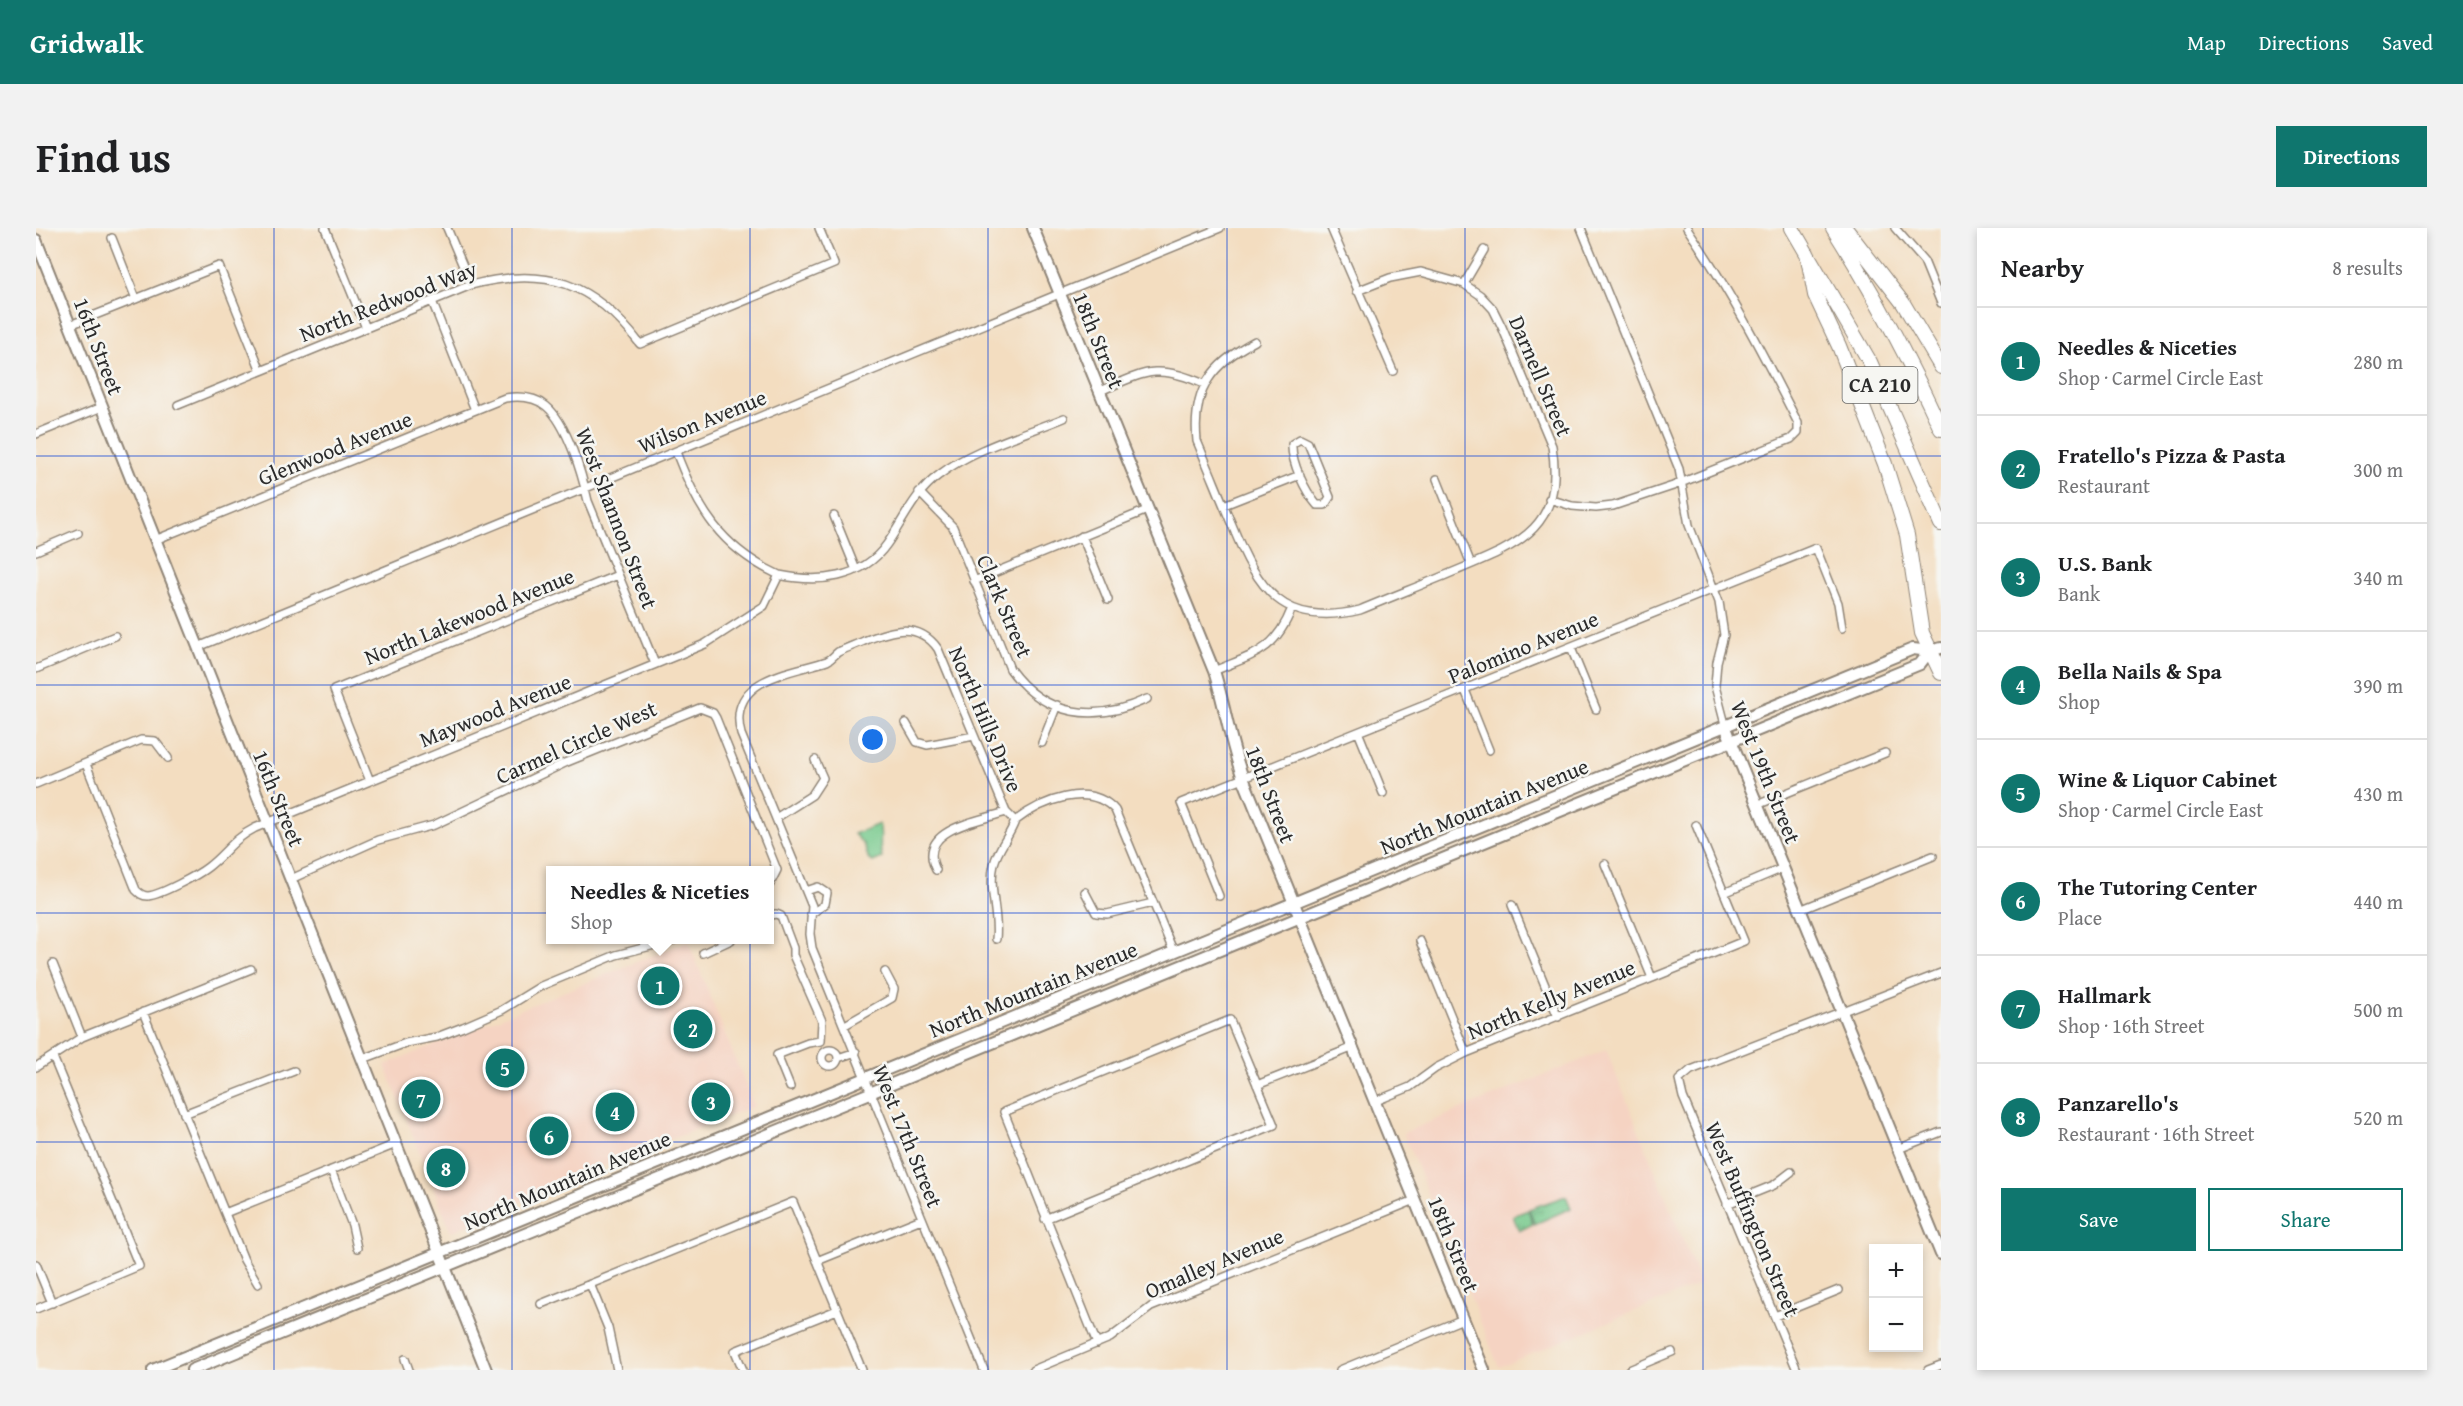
<!DOCTYPE html>
<meta charset="utf-8">
<style>
:root{--surface:#fff;--page:#f2f2f2;--text:#202124;--muted:#757577;--line:#e0e0e0;--accent:#0f766e}
body{margin:0;font-family:"Gentium Book Plus",serif;background:var(--page);color:var(--text)}
.controls{position:absolute;right:18px;bottom:18px;display:grid;overflow:hidden;border-radius:0px;box-shadow:0 3px 9px #0003}
.controls button{width:54px;height:54px;display:grid;place-items:center;padding:0;border:0;border-bottom:2px solid var(--line);background:var(--surface);color:var(--text);font:30px sans-serif}
.you{position:absolute;left:837px;top:512px;width:21px;height:21px;margin:-15px;border:4px solid #fff;border-radius:50%;background:#1a73e8;box-shadow:0 0 0 9px #1a73e833}
.badge{display:grid;place-items:center;width:39px;height:39px;border-radius:50%;background:var(--accent);color:#fff;font-size:20px;font-weight:700}
.pin{position:absolute;translate:-50% -50%;border:3px solid #fff;box-shadow:0 2px 6px #0006}
.popup{position:absolute;left:510px;top:638px;width:228px;height:78px;box-sizing:border-box;display:grid;place-content:center;border-radius:0px;background:var(--surface);filter:drop-shadow(0 2px 4px #0005);font-size:20px;white-space:nowrap;color:var(--muted)}
.popup b{font-size:22px;color:var(--text)}
.popup::after{content:'';position:absolute;left:50%;top:100%;margin-left:-12px;border:12px solid transparent;border-top-color:var(--surface)}
.list{margin:0;padding:0;list-style:none}
h2{display:flex;justify-content:space-between;align-items:center;height:78px;margin:0;padding:0 24px;font-size:26px}
h2 small{font-size:20px;font-weight:400;color:var(--muted)}
.list li{display:grid;grid-template-columns:39px 1fr auto;gap:18px;align-items:center;box-sizing:border-box;height:108px;padding:0 24px;border-top:2px solid var(--line)}
.list b{display:block;font-size:22px;white-space:nowrap}
.list p{margin:0;font-size:20px;white-space:nowrap;color:var(--muted)}
.list em{font-size:20px;font-style:normal;color:var(--muted)}
.actions{display:flex;gap:12px;padding:18px 24px}
.actions a{flex:1;padding:14px 0;border:2px solid var(--accent);border-radius:0px;text-align:center;font-size:21px;color:var(--accent)}
.actions .main{background:var(--accent);color:#fff}
.map{position:relative;flex:none;width:1905px;height:1142px;overflow:hidden;border-radius:0px}
header{display:flex;align-items:center;gap:36px;box-sizing:border-box;height:84px;padding:0 30px;background:var(--accent);color:#fff}
header strong{font-size:28px}
nav{display:flex;gap:33px;margin-inline-start:auto;font-size:21px}
.intro{display:flex;align-items:center;justify-content:space-between;box-sizing:border-box;height:144px;padding:0 36px}
h1{margin:0;font-size:42px}
.button{padding:15px 27px;border-radius:0px;background:var(--accent);color:#fff;font-size:21px;font-weight:700}
main{display:flex;gap:36px;padding:0 36px}
aside{flex:1;background:var(--surface);border-radius:0px;box-shadow:0 3px 9px #0003}
.map>svg:first-child{display:block}
.built{fill:#f5d3c2}
.grass{fill:url(#grass-tufts);stroke:#507a5b;stroke-width:1.5}
.pitch{fill:#76c98b;stroke:#507a5b;stroke-width:1.5}
.lines{fill:none;stroke-linecap:round;stroke-linejoin:round}
.street-casing{stroke:#8f8476;stroke-width:10}
.secondary-casing{stroke:#8f8476;stroke-width:14}
.primary-casing{stroke:#8f8476;stroke-width:14}
.highway-casing{stroke:#8f8476;stroke-width:16}
.street{stroke:#fff;stroke-width:7}
.secondary{stroke:#fff;stroke-width:10}
.primary{stroke:#fff;stroke-width:10}
.highway{stroke:#fff;stroke-width:14}
.grid{fill:none;stroke:#1d4ed8;stroke-width:1.5;stroke-opacity:0.55}
.labels{text-anchor:middle;stroke-width:5;stroke-linejoin:round;paint-order:stroke}
.shield{fill:#f6f6f2;stroke:#686867;stroke-width:1.5}
.shield-label{font-size:21px;font-weight:bold;fill:#2b2b2b}
.street-label{font-size:22px;fill:#2b2b2b;stroke:#f6f6f2}
</style>
<header>
<strong>Gridwalk</strong>
<nav><a>Map</a><a>Directions</a><a>Saved</a></nav>
</header>
<div class="intro"><h1>Find us</h1><a class="button">Directions</a></div>
<main>
<div class="map">
<svg width="1905" height="1142" viewBox="0 0 1905 1142">
<defs>
<pattern id="grass-tufts" width="24" height="20" patternUnits="userSpaceOnUse" patternTransform="scale(1.5)"><rect width="24" height="20" fill="#76c98b"/><path d="M3 7l-1-3M5 7V3M7 7l1-3M15 17l-1-3M17 17v-4M19 17l1-3" fill="none" stroke="#61a372"/></pattern>
</defs>
<rect width="100%" height="100%" fill="#f6f6f2"/>
<filter id="ink" filterUnits="userSpaceOnUse"><feTurbulence type="fractalNoise" baseFrequency=".0167" numOctaves="2"/><feDisplacementMap in="SourceGraphic" scale="12" xChannelSelector="R" yChannelSelector="G"/><feConvolveMatrix kernelMatrix="1 2 1 2 8 2 1 2 1" color-interpolation-filters="sRGB"/></filter>
<filter id="wash" filterUnits="userSpaceOnUse"><feTurbulence type="fractalNoise" baseFrequency=".008" numOctaves="4" result="noise"/><feDisplacementMap in="SourceGraphic" scale="24" xChannelSelector="R" yChannelSelector="G"/><feGaussianBlur stdDeviation="1.35" result="paint"/><feColorMatrix in="noise" values="0 0 0 0 0 0 0 0 0 0 0 0 0 0 0 0 0 1.4 0 .05"/><feComposite in="paint" operator="in"/></filter>
<g filter="url(#wash)">
<rect width="100%" height="100%" fill="#f3ddc0"/>
<path class="built" d="M652 713 718 878 553 944 415 1004 349 837Z
M1570 822 1665 1056 1463 1139 1367 905Z"/>
<path class="grass" d="M1530 968 1535 980 1499 996 1493 981Z
M1492 982 1497 996 1483 1003 1477 988Z"/>
<path class="pitch" d="M843 596C847 609 842 617 846 630L837 634 833 632 828 617 818 606Z"/>
</g>
<g filter="url(#ink)">
<g class="lines">
<g class="street-casing">
<path id="street" d="M289 0 330 100
M411 0 435 57
M1295 0 1357 143
M1545 0 1643 241 1653 297 1683 374 1688 407 1681 434 1679 458 1690 500
M1859 0 1888 33 1905 75
M76 10 100 71
M1428 56 1448 22
M396 73 439 182
M34 97 183 38 225 143
M1219 113C1175 136 1156 162 1161 213 1173 241 1184 269 1196 297 1222 361 1246 400 1324 382 1355 369 1386 357 1417 344 1482 317 1529 301 1516 218L1466 99 1457 81 1444 67 1428 56 1385 44 1354 50 1321 63
M1064 163C1109 144 1121 135 1168 156
M142 177 435 57C510 38 557 54 604 116L798 36 783 0
M0 206 66 179
M1264 211 1272 215 1294 269 1289 277H1281C1269 263 1255 234 1256 216Z
M640 224C662 282 685 320 743 347
M1401 251 1435 336
M883 264 917 299 974 441C1009 489 1059 495 1111 471
M1513 271 1536 278 1560 280 1577 278 1637 258 1755 211 1762 204V195C1728 128 1694 62 1651 0
M1188 277 1264 247
M798 288 820 342
M1046 308 1072 372
M119 312 469 170C483 168 498 168 510 178 531 195 546 246 552 273L619 436
M0 323 42 305
M938 353 1111 282
M162 419 1184 0
M1535 420 1560 481
M0 441 79 408
M1178 443C1218 426 1239 424 1256 380
M1429 462 1453 522
M870 495 881 514 891 517 938 508
M1323 506 1347 565
M1006 515 1021 477
M50 536 100 662C103 665 106 668 112 668 124 667 162 647 172 639 190 625 197 611 219 600L669 416 728 378 743 347C781 355 826 352 851 316 868 292 878 265 903 247 938 220 987 207 1028 190
M334 553 298 462 582 347
M0 556 105 512 119 513 132 530
M1721 577 1849 525
M740 590 776 567 787 550 779 532
M1569 636 1616 750
M900 642C880 601 940 594 970 584
M255 651 342 612 398 597 531 534 664 480 677 485 680 490 741 642 734 656
M770 663 782 659 791 665 789 676 775 686
M1049 664 1060 685 1071 686 1117 675
M1688 665 1747 640
M1183 668 1145 575 1780 320 1802 375 1806 400
M1476 677 1522 789
M1764 682 1897 628
M734 687 740 686 745 688 757 720V727L786 793 785 813
M960 711C963 685 952 662 958 636 962 620 974 608 979 593
M1384 713 1430 825
M667 725 695 712
M17 736 46 809
M107 784 208 1032 222 1056
M809 797 856 770 858 761 849 744
M786 830a8 8 0 1 1 16 0a8 8 0 1 1-16 0Z
M802 830 820 824
M327 831 370 815 401 809 427 799 466 782 505 758 580 727 638 712
M0 839 46 809 215 741
M1221 857 1318 819
M754 859 741 827 772 815 785 813
M1340 873 1374 859 1400 840 1430 825 1708 713 1660 597
M148 886 258 843
M1862 921 1905 904
M295 942 316 997 321 1020
M1691 976 1738 957 1755 944
M189 985 360 916
M1009 991 1238 897 1194 792 968 884 1061 1116
M781 1033 885 991
M0 1036 16 1075
M554 1056 572 1100 581 1142
M505 1076 757 974 826 1142
M0 1081 103 1038 17 829
M1739 1088 1803 1062
M369 1131 373 1142
M707 1142 699 1123 801 1082
M948 1142 776 720 774 706 776 678 705 506C690 450 755 445 791 433 796 431 798 427 802 424 810 420 819 417 828 413 855 402 882 393 902 421L970 584 979 593C1005 573 1053 553 1079 582L1138 725
M997 1142 1074 1110 1115 1079 1379 972
M1304 1142 1427 1091
M1593 1142 1636 1124
M1761 1142 1647 869 1643 852 1655 842 1905 745
M1892 1142 1905 1137"/>
</g>
<g class="secondary-casing">
<path id="secondary" d="M997 0 1178 443C1189 478 1194 515 1207 550L1448 1142
M1690 500 1905 1026"/>
</g>
<g class="primary-casing">
<path id="primary" d="M0 12 450 1142
M117 1142 1877 421 1894 423 1905 420
M156 1142 1884 436 1894 423"/>
</g>
<g class="highway-casing">
<path id="highway" d="M1756 0 1834 134 1905 296
M1797 0C1838 65 1873 131 1905 201
M1809 0 1867 75 1905 139
M1771 25 1779 67 1803 118 1849 236 1871 307 1886 405 1905 445"/>
</g>
<use href="#street" class="street"/>
<use href="#secondary" class="secondary"/>
<use href="#primary" class="primary"/>
<use href="#highway" class="highway"/>
</g>
</g>
<path class="grid" d="M238 0V1142M476 0V1142M714 0V1142M952 0V1142M1191 0V1142M1429 0V1142M1667 0V1142M0 228H1905M0 457H1905M0 685H1905M0 914H1905"/>
<g class="labels">
<rect class="shield" x="1806.5" y="139" width="75" height="36" rx="4.5"/>
<g class="shield-label">
<text x="1844" y="164">CA 210</text>
</g>
<g class="street-label">
<text transform="translate(352 73) rotate(-21)" y="8">North Redwood Way</text>
<text transform="translate(1063 112) rotate(68)" y="8">18th Street</text>
<text transform="translate(63 118) rotate(69)" y="8">16th Street</text>
<text transform="translate(1505 148) rotate(67)" y="8">Darnell Street</text>
<text transform="translate(666 193) rotate(-22)" y="8">Wilson Avenue</text>
<text transform="translate(299 220) rotate(-22)" y="8">Glenwood Avenue</text>
<text transform="translate(581 290) rotate(69)" y="8">West Shannon Street</text>
<text transform="translate(969 378) rotate(67)" y="8">Clark Street</text>
<text transform="translate(433 388) rotate(-22)" y="8">North Lakewood Avenue</text>
<text transform="translate(1487 419) rotate(-22)" y="8">Palomino Avenue</text>
<text transform="translate(459 482) rotate(-22)" y="8">Maywood Avenue</text>
<text transform="translate(950 491) rotate(67)" y="8">North Hills Drive</text>
<text transform="translate(540 514) rotate(-24)" y="8">Carmel Circle West</text>
<text transform="translate(1730 544) rotate(68)" y="8">West 19th Street</text>
<text transform="translate(1235 566) rotate(69)" y="8">18th Street</text>
<text transform="translate(243 570) rotate(68)" y="8">16th Street</text>
<text transform="translate(1448 578) rotate(-22)" y="8">North Mountain Avenue</text>
<text transform="translate(997 761) rotate(-22)" y="8">North Mountain Avenue</text>
<text transform="translate(1515 771) rotate(-22)" y="8">North Kelly Avenue</text>
<text transform="translate(872 908) rotate(68)" y="8">West 17th Street</text>
<text transform="translate(531 952) rotate(-23)" y="8">North Mountain Avenue</text>
<text transform="translate(1717 991) rotate(67)" y="8">West Buffington Street</text>
<text transform="translate(1418 1016) rotate(68)" y="8">18th Street</text>
<text transform="translate(1178 1035) rotate(-23)" y="8">Omalley Avenue</text>
</g>
</g>
</svg>
<div class="controls">
<button>+</button>
<button>−</button>
</div>
<div class="you"></div>
<div class="pin badge" style="left:624px;top:758px">1</div>
<div class="popup"><b>Needles &amp; Niceties</b>Shop</div>
<div class="pin badge" style="left:657px;top:801px">2</div>
<div class="pin badge" style="left:675px;top:874px">3</div>
<div class="pin badge" style="left:579px;top:884px">4</div>
<div class="pin badge" style="left:469px;top:840px">5</div>
<div class="pin badge" style="left:513px;top:908px">6</div>
<div class="pin badge" style="left:385px;top:871px">7</div>
<div class="pin badge" style="left:410px;top:940px">8</div>
</div>
<aside>
<h2>Nearby<small>8 results</small></h2>
<ul class="list">
<li><span class="badge">1</span><div><b>Needles &amp; Niceties</b><p>Shop · Carmel Circle East</p></div><em>280 m</em></li>
<li><span class="badge">2</span><div><b>Fratello's Pizza &amp; Pasta</b><p>Restaurant</p></div><em>300 m</em></li>
<li><span class="badge">3</span><div><b>U.S. Bank</b><p>Bank</p></div><em>340 m</em></li>
<li><span class="badge">4</span><div><b>Bella Nails &amp; Spa</b><p>Shop</p></div><em>390 m</em></li>
<li><span class="badge">5</span><div><b>Wine &amp; Liquor Cabinet</b><p>Shop · Carmel Circle East</p></div><em>430 m</em></li>
<li><span class="badge">6</span><div><b>The Tutoring Center</b><p>Place</p></div><em>440 m</em></li>
<li><span class="badge">7</span><div><b>Hallmark</b><p>Shop · 16th Street</p></div><em>500 m</em></li>
<li><span class="badge">8</span><div><b>Panzarello's</b><p>Restaurant · 16th Street</p></div><em>520 m</em></li>
</ul>
<div class="actions"><a class="main">Save</a><a>Share</a></div>
</aside>
</main>
